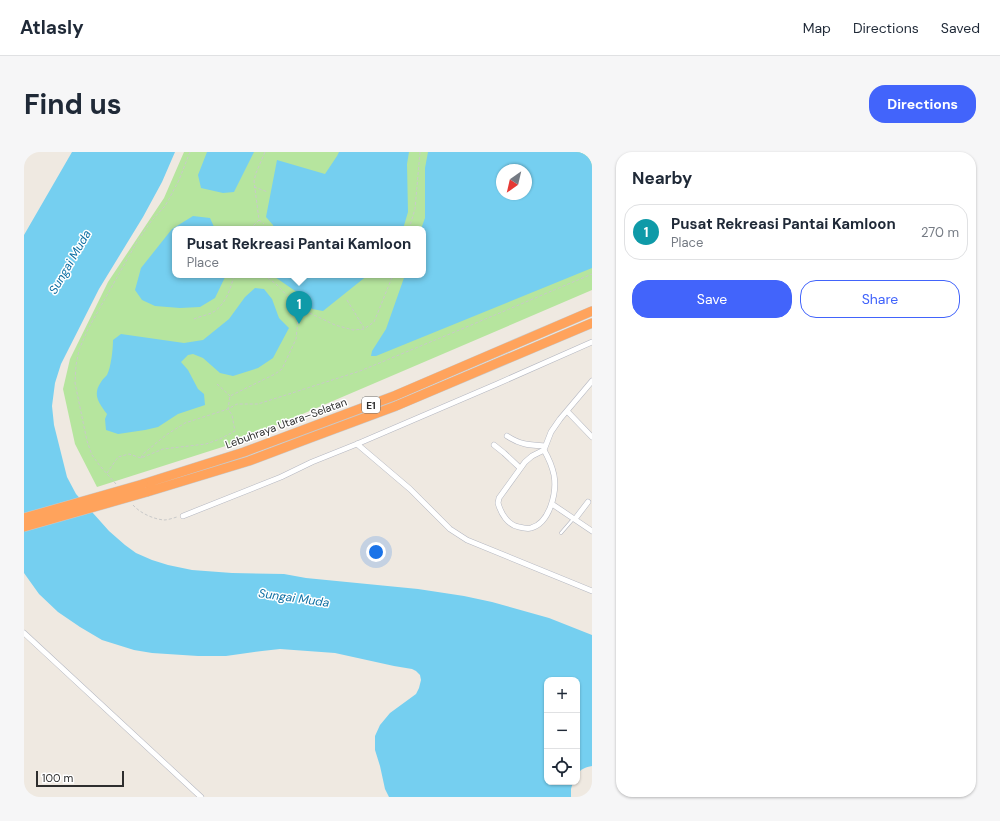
<!DOCTYPE html>
<meta charset="utf-8">
<style>
:root{--surface:#fff;--page:#f6f6f7;--text:#1f2937;--muted:#747a83;--line:#e0e1e3;--accent:#4264fb}
body{margin:0;font-family:"DM Sans",sans-serif;background:var(--page);color:var(--text)}
.controls{position:absolute;right:12px;bottom:12px;display:grid;overflow:hidden;border-radius:8px;box-shadow:0 1px 3px #0004}
.controls button{width:36px;height:36px;display:grid;place-items:center;padding:0;border:0;border-bottom:1px solid var(--line);background:var(--surface);color:var(--text);font:20px sans-serif}
.compass{position:absolute;left:472px;top:12px;width:36px;height:36px;border-radius:50%;background:var(--surface);box-shadow:0 1px 3px #0004;rotate:214deg}
.scale{position:absolute;left:12px;bottom:10px;width:88px;box-sizing:border-box;padding-left:4px;border:2px solid #2e2e2e;border-top:0;font-size:11px;line-height:14px;white-space:nowrap;color:#2e2e2e;-webkit-text-stroke:3px #fff;paint-order:stroke}
.you{position:absolute;left:352px;top:400px;width:14px;height:14px;margin:-10px;border:3px solid #fff;border-radius:50%;background:#1a73e8;box-shadow:0 0 0 6px #1a73e833}
.badge{display:grid;place-items:center;width:26px;height:26px;border-radius:50%;background:var(--accent);color:#fff;font-size:13px;font-weight:700}
.pin{position:absolute;translate:-50% -33px;filter:drop-shadow(0 1px 2px #0008)}
.pin::after{content:'';position:absolute;top:21px;width:14px;height:12px;background:inherit;clip-path:polygon(0 0,100% 0,50% 100%)}
.popup{position:absolute;left:148px;top:74px;width:254px;height:52px;box-sizing:border-box;display:grid;place-content:center;border-radius:8px;background:var(--surface);filter:drop-shadow(0 1px 3px #0005);font-size:13px;white-space:nowrap;color:var(--muted)}
.popup b{font-size:15px;color:var(--text)}
.popup::after{content:'';position:absolute;left:50%;top:100%;margin-left:-8px;border:8px solid transparent;border-top-color:var(--surface)}
.list{margin:0;padding:0;list-style:none}
h2{display:flex;justify-content:space-between;align-items:center;height:52px;margin:0;padding:0 16px;font-size:17px}
h2 small{font-size:13px;font-weight:400;color:var(--muted)}
.list li{display:grid;grid-template-columns:26px 1fr auto;gap:12px;align-items:center;box-sizing:border-box;height:56px;margin:0 8px 8px;padding:0 8px;border:1px solid var(--line);border-radius:16px}
.list b{display:block;font-size:15px;white-space:nowrap}
.list p{margin:0;font-size:13px;white-space:nowrap;color:var(--muted)}
.list em{font-size:13px;font-style:normal;color:var(--muted)}
.actions{display:flex;gap:8px;padding:12px 16px}
.actions a{flex:1;padding:9px 0;border:1px solid var(--accent);border-radius:16px;text-align:center;font-size:14px;color:var(--accent)}
.actions .main{background:var(--accent);color:#fff}
.icon{flex:none;width:22px;height:22px;fill:none;stroke:currentColor;stroke-width:2;stroke-linecap:round;stroke-linejoin:round}
.map{position:relative;flex:none;width:568px;height:645px;overflow:hidden;border-radius:16px}
header{display:flex;align-items:center;gap:24px;box-sizing:border-box;height:56px;padding:0 20px;background:var(--surface);border-bottom:1px solid var(--line)}
header strong{font-size:19px}
nav{display:flex;gap:22px;margin-inline-start:auto;font-size:14px}
.intro{display:flex;align-items:center;justify-content:space-between;box-sizing:border-box;height:96px;padding:0 24px}
h1{margin:0;font-size:28px}
.button{padding:10px 18px;border-radius:16px;background:var(--accent);color:#fff;font-size:14px;font-weight:700}
main{display:flex;gap:24px;padding:0 24px}
aside{flex:1;background:var(--surface);border-radius:16px;box-shadow:0 1px 3px #0004}
.map>svg:first-child{display:block}
.green{fill:#b6e59e;fill-rule:evenodd}
.water{fill:#75cff0;fill-rule:evenodd}
.lines{fill:none;stroke-linecap:round;stroke-linejoin:round}
.service-casing{stroke:#b4b7c1;stroke-width:3.5}
.minor-casing{stroke:#b4b7c1;stroke-width:6}
.motorway-casing{stroke:#c9c9c9;stroke-width:10}
.path{stroke:#c9c9c9;stroke-width:1;stroke-dasharray:3 2;stroke-linecap:butt}
.service{stroke:#fff;stroke-width:2.5}
.minor{stroke:#fff;stroke-width:5}
.motorway{stroke:#ffa35c;stroke-width:9}
.motorway-bridge-casing{stroke:#c9c9c9;stroke-width:10;stroke-linecap:butt}
.motorway-bridge{stroke:#ffa35c;stroke-width:9}
.labels{text-anchor:middle;stroke-width:3;stroke-linejoin:round;paint-order:stroke}
.shield{fill:#fff;stroke:#6d6d6d;stroke-width:1}
.shield-label{font-size:10px;font-weight:bold;fill:#2e2e2e}
.street-label{font-size:11px;fill:#2e2e2e;stroke:#fff}
.water-label{font-size:12px;font-style:italic;fill:#0d6fa3;stroke:#fff}
</style>
<header>
<strong>Atlasly</strong>
<nav><a>Map</a><a>Directions</a><a>Saved</a></nav>
</header>
<div class="intro"><h1>Find us</h1><a class="button">Directions</a></div>
<main>
<div class="map">
<svg width="568" height="645" viewBox="0 0 568 645">
<rect width="100%" height="100%" fill="#efe9e1"/>
<path class="green" d="M160 0H568V138L211 291 73 335 51 292 39 237 46 207 84 130 140 46ZM478 18H502V42H478ZM151 77H399V123H151Z"/>
<path class="water" d="M48 0H151L138 30 119 65 75 137 37 212 31 231 28 254 30 273 43 325 52 342 85 379 101 393 112 401 128 408 144 413 168 418 208 421 260 422 282 426 394 437 440 444 468 450 525 466 568 483V614C562 615 556 617 553 623V528H523V630H549L547 637V645H365L361 637 356 614 351 598V584L356 573 366 561 392 542 395 536 397 528 396 523 392 519 388 517 370 514 311 501 256 497 238 499 202 504H174L128 501 110 498 78 488 56 475 34 460 15 442 0 421V83Z
M183 0H230L210 40 199 41 177 36 174 23Z
M315 0H385L383 12 384 60 379 77H250L249 73 242 65 253 8 301 22 313 4Z
M404 0H568V116L352 204H347L348 199 362 177 381 123H399V77H397L401 66V16ZM478 18H502V42H478Z
M169 64 186 66 191 77H151V123H202L191 146 176 155 156 156 131 154 118 148 111 138 117 116 148 77Z
M248 123H344L299 159 288 157 280 145Z
M231 136 240 137 248 147 255 166 265 176 249 206 234 216 209 224 196 221 179 206 169 202 164 203 157 210 164 218 174 237 180 242 181 253 154 262 134 275 121 278 94 282 82 278 81 267 83 262C75 251 68 243 77 230 78 228 81 225 83 223 87 215 89 197 89 188L97 182 160 191 179 188 205 167 221 145Z"/>
<g class="lines">
<g class="service-casing">
<path id="service" d="M537 381 550 366"/>
</g>
<g class="minor-casing">
<path id="minor" d="M543 259 568 285
M483 284C497 293 505 293 521 294
M333 292 386 337 426 377 443 388 568 439
M470 293 480 301 496 316
M520 298C524 305 528 314 530 323 533 340 526 371 507 376 504 377 499 376 495 375 484 373 477 362 474 351L475 346 501 310 508 304 520 298 527 280 536 267 568 229
M528 352 568 379
M159 364 257 325 288 310 333 292 473 232 568 190
M551 367 564 350
M0 481 177 645"/>
</g>
<g class="motorway-casing">
<path id="motorway" d="M119 332 220 300 370 244 568 159
M123 340 225 309 286 286 372 254 568 171"/>
</g>
<path class="path" d="M230 35 244 40
M235 68 240 72
M226 77 235 68 230 29 232 21 241 0
M385 77 391 57 396 0
M240 123 252 132 275 156 311 173 329 178 340 177 350 170 369 123
M323 148 340 176
M170 167C176 164 185 163 191 159 202 151 207 136 210 123
M193 232 206 244
M117 306 119 302 142 283 161 271 204 257 213 252H234L336 219 433 179 568 122
M83 321 94 305 105 302 117 306 139 297 182 292 196 287 211 279 208 263 204 257 206 244 251 222 258 217 272 187 276 148
M92 332 76 314 68 303 63 289 51 231 52 213 55 198 64 177 114 88 128 68 141 54 145 47 155 28 166 0
M109 353C116 361 129 367 140 368 144 368 149 366 153 365"/>
<use href="#service" class="service"/>
<use href="#minor" class="minor"/>
<use href="#motorway" class="motorway"/>
<g class="motorway-bridge-casing">
<path id="motorway-bridge" d="M0 366 119 332
M0 375 123 340"/>
</g>
<use href="#motorway-bridge" class="motorway-bridge"/>
</g>
<g class="labels">
<rect class="shield" x="338" y="245" width="18" height="16" rx="3"/>
<g class="shield-label">
<text x="347" y="257">E1</text>
</g>
<g class="street-label">
<text transform="translate(262 271) rotate(-20)" y="4">Lebuhraya Utara–Selatan</text>
</g>
<g class="water-label">
<text transform="translate(46 110) rotate(-60)" y="4">Sungai Muda</text>
<text transform="translate(270 446) rotate(8)" y="4">Sungai Muda</text>
</g>
</g>
</svg>
<div class="controls">
<button>+</button>
<button>−</button>
<button><svg class="icon" aria-label="locate" viewBox="0 0 24 24"><circle cx="12" cy="12" r="6"/><path d="M12 2v4M12 18v4M2 12h4M18 12h4"/></svg></button>
</div>
<svg class="compass" viewBox="-18 -18 36 36"><path d="M0-13l5 13h-10z" fill="#e53935"/><path d="M0 13l5-13h-10z" fill="#747a83"/></svg>
<div class="scale">100 m</div>
<div class="you"></div>
<div class="pin badge" style="left:275px;top:172px;background:#0f9aa8">1</div>
<div class="popup"><b>Pusat Rekreasi Pantai Kamloon</b>Place</div>
</div>
<aside>
<h2>Nearby<small></small></h2>
<ul class="list">
<li><span class="badge" style="background:#0f9aa8">1</span><div><b>Pusat Rekreasi Pantai Kamloon</b><p>Place</p></div><em>270 m</em></li>
</ul>
<div class="actions"><a class="main">Save</a><a>Share</a></div>
</aside>
</main>
